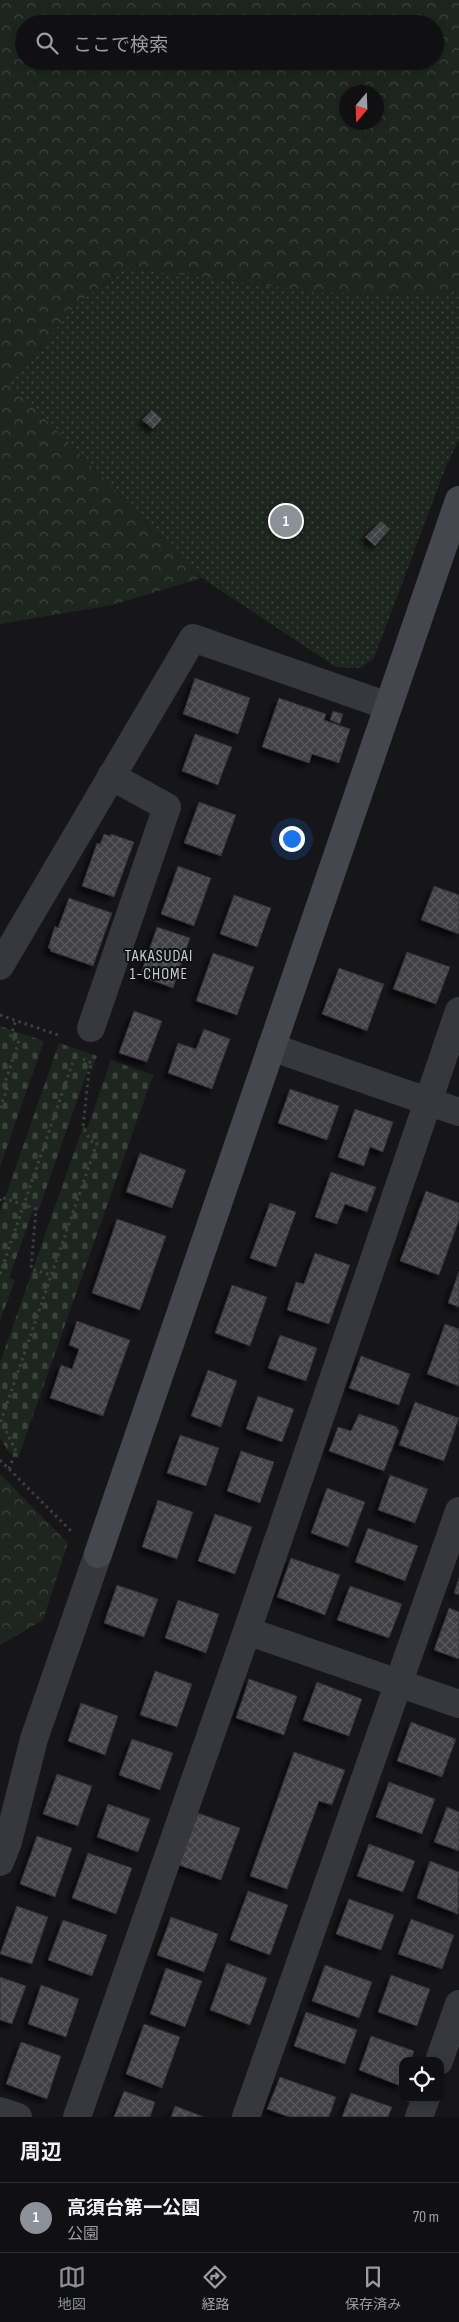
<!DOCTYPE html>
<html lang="ja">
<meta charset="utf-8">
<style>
:root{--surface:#101012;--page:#1e1e20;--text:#f1f3f6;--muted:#9c9d9f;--line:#303032;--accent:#8c9099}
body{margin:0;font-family:"Sofia Sans Condensed","Noto Sans JP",sans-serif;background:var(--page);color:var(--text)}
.controls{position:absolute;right:15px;bottom:15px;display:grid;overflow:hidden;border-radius:10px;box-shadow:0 2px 12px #0003}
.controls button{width:45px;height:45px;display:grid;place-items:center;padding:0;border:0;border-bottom:1px solid var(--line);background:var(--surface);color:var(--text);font:25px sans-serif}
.compass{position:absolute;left:339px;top:85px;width:45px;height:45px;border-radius:50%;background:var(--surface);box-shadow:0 2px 12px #0003;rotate:199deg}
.you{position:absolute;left:291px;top:838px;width:18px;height:18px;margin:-12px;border:4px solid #fff;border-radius:50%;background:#1a73e8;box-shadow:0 0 0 8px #1a73e833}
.badge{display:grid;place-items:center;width:32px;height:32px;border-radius:50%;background:var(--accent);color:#fff;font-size:16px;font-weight:700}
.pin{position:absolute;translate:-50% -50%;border:2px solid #fff;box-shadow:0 1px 5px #0006}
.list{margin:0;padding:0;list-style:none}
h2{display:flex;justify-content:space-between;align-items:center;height:65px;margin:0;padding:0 20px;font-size:21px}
h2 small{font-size:16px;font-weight:400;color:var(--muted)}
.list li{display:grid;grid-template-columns:32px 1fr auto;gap:15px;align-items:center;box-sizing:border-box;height:70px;padding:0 20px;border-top:1px solid var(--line)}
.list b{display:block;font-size:19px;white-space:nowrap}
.list p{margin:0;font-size:16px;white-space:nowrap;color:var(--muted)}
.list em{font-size:16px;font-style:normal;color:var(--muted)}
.icon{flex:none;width:28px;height:28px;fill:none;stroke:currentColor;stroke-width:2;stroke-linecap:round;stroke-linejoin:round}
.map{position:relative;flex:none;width:459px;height:2117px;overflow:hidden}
.search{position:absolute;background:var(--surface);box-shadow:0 2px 12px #0003;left:15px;right:15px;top:15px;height:55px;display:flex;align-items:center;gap:12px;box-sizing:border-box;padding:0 18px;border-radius:28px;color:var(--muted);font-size:19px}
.sheet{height:135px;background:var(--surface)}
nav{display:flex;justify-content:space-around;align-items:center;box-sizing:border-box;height:70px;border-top:1px solid var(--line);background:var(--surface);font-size:14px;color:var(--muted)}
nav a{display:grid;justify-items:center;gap:2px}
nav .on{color:var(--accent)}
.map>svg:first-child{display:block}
.forest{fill:url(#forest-crowns);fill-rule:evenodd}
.cemetery{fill:url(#cemetery-stones)}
.park{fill:url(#park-dots)}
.building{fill:url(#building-cross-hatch);stroke:#303034;filter:url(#shadow)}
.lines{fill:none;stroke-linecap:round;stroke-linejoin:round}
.path{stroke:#3c3f44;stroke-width:3;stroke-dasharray:2.5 4;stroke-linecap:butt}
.street{stroke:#36383d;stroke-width:28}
.secondary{stroke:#44474d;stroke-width:28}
.labels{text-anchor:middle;stroke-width:4;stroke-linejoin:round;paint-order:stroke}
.neighbourhood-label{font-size:16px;letter-spacing:1px;fill:#c8ccd4;stroke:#111113}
</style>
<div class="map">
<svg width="459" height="2117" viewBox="0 0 459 2117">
<defs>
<pattern id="forest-crowns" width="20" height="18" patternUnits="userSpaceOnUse" patternTransform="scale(1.25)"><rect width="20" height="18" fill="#1d261e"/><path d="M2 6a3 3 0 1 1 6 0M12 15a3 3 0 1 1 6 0" fill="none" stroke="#3b433d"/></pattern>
<pattern id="cemetery-stones" width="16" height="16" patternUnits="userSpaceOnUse" patternTransform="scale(1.25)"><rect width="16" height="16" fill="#1d261e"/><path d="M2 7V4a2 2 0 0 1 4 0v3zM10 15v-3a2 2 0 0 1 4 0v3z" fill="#3b433d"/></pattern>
<pattern id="park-dots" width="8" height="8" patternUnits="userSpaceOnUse" patternTransform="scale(1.25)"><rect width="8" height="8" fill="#1d261e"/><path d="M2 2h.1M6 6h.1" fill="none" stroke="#3b433d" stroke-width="1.8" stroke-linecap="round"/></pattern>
<pattern id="building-cross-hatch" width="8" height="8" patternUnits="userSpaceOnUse" patternTransform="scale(1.25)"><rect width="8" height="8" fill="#404145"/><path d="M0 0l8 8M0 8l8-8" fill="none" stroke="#595a5e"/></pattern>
<filter id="shadow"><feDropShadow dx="-4.5" dy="4.5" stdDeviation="2.5" flood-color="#0009"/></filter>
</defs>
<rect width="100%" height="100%" fill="#161618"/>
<path class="forest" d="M0 0H459V288L442 296 316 292 127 268 79 302 10 383 202 578 112 605 0 624ZM24 24H435V61H24ZM346 92H376V122H346Z
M0 1474 68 1543 43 1620 0 1645Z"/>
<path class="cemetery" d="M0 1026 44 1041 0 1167Z
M59 1043 97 1056 92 1070 88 1069 38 1212 33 1210 9 1278 15 1280 0 1321V1212Z
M111 1060 153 1075 18 1458 9 1452 0 1438V1363L83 1127 87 1129Z"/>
<path class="park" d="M127 268 316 292 442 296 459 288V440L447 464 374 658 360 668 336 667 202 578 10 383 79 302Z"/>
<path class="building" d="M152 410 162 419 153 429 142 420Z
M381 521 390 529 375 546 365 537Z
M195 678 250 698 238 734 183 714Z
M279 698 326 714 324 720 350 729 339 763 312 754 309 763 262 747Z
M333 711 343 714 340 724 330 720Z
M195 734 232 747 218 785 182 771Z
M199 802 236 815 221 856 184 843Z
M104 834 110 836 111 834 134 842 114 897 82 886 97 843 100 844Z
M178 866 211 878 194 926 161 914Z
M434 886 459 895V934L421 920Z
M234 895 271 908 257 947 220 934Z
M69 898 112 913 93 966 50 951 51 949 48 948 55 926 58 928Z
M157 927 190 938 173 988 140 976Z
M407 952 450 967 436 1004 393 989Z
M213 953 254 967 237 1015 196 1001Z
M339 968 384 984 367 1031 322 1014Z
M134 1011 162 1021 147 1062 119 1053Z
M204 1029 230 1039 212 1089 168 1073 178 1043 196 1049Z
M290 1089 339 1106 327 1140 278 1123Z
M355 1109 393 1122 383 1152 370 1147 364 1166 338 1157Z
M140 1153 186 1170 172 1208 126 1192Z
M331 1172 376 1187 367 1212 345 1204 337 1224 315 1217Z
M426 1191 459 1203V1220L439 1275 400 1261Z
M270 1203 296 1212 276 1267 250 1258Z
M117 1219 166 1236 140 1310 92 1293Z
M315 1253 350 1265 329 1324 287 1310 296 1282 304 1284Z
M459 1271V1307L448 1303Z
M232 1285 267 1297 250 1346 215 1333Z
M77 1321 130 1340 103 1416 50 1398 61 1365 72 1369 79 1349 69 1345Z
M445 1324 459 1329V1386L427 1374Z
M280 1335 317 1348 306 1381 268 1368Z
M361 1356 410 1374 399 1405 349 1388Z
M208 1370 237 1381 221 1427 191 1416Z
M258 1396 294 1409 282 1442 246 1429Z
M415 1402 459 1418 444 1461 399 1445Z
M359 1414 397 1427V1429L399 1430 384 1471 329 1451 338 1427 351 1431Z
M180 1435 219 1448 206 1486 167 1473Z
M241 1451 274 1462 260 1503 227 1491Z
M390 1475 428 1489 415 1523 378 1510Z
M327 1488 365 1502 348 1547 311 1533Z
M158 1500 193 1512 177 1559 142 1547Z
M215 1514 252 1527 235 1574 198 1561Z
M368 1528 418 1546 405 1581 355 1562Z
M291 1558 340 1575 325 1615 277 1597Z
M459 1578V1595L454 1593Z
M117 1585 158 1599 144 1637 104 1623Z
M350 1586 402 1604 389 1638 337 1620Z
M178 1600 219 1614 206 1653 165 1638Z
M449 1608 459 1612V1659L434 1650Z
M155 1671 192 1684 177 1727 140 1715Z
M249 1679 297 1696 284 1735 236 1718Z
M317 1682 362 1699 349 1736 303 1720Z
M81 1703 118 1716 105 1755 68 1741Z
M411 1722 456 1739 442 1777 397 1761Z
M132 1739 173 1753 160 1790 119 1775Z
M294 1752 345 1770 332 1805 319 1801 287 1889 250 1876Z
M57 1774 92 1786 78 1826 43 1814Z
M389 1782 435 1799 422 1834 376 1817Z
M108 1804 150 1819 138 1852 97 1837Z
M447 1807 459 1812V1851L434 1842Z
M198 1813 240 1828 221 1880 179 1865Z
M37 1836 72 1848 55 1897 20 1884Z
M369 1844 415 1861 403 1892 357 1876Z
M88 1853 132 1868 116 1914 72 1898Z
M430 1861 459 1872 458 1914 417 1898Z
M248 1891 288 1905 270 1955 230 1940Z
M349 1899 394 1915 381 1950 336 1934Z
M17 1906 48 1917 32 1964 0 1954Z
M171 1917 218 1934 204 1972 157 1955Z
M411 1919 454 1935 442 1969 398 1954Z
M63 1920 107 1935 92 1976 48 1960Z
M227 1963 267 1978 250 2025 210 2010Z
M325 1965 372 1982 359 2018 312 2001Z
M166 1968 202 1981 185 2027 150 2014Z
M391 1975 430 1989 417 2026 378 2012Z
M0 1977 26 1986 12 2024 0 2020Z
M41 1985 79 1999 66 2037 28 2024Z
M306 2012 357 2030 345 2064 294 2046Z
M144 2024 180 2037 162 2088 126 2074Z
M371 2036 414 2051 411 2061H403L401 2086 359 2070Z
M21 2042 61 2056 47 2099 6 2084Z
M280 2077 336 2097 329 2117H289L267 2109Z
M124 2091 155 2102 150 2117H114Z
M351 2093 392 2107 388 2117H342Z
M175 2106 204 2117H171Z"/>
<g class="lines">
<path class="path" d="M0 1015 61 1036
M0 1108 7 1089 3 1088 19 1041 10 1038 16 1020
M0 1201 1 1197 36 1209 31 1269 51 1275
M0 1274 76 1053
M0 1460 72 1532
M9 1469 16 1451 1 1421 97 1143 91 1141 83 1127 89 1070 92 1063 83 1059"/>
<path class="street" d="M0 966 193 638 388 706
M91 1028 167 807 111 776
M271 1047 459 1112
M247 1631 459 1704
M0 1862 8 1842 34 1739 98 1554
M439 2061 459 2004
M0 2111 18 2117
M77 2117 247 1631 459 1011
M246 2117 459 1511
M419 2117 426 2098"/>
<path class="secondary" d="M98 1554 459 500"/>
</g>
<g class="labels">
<g class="neighbourhood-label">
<text x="159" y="961">TAKASUDAI<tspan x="159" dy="18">1-CHOME</tspan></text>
</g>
</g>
</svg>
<div class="controls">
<button><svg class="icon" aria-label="locate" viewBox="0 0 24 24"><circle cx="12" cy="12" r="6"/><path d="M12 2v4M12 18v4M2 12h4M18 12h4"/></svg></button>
</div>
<svg class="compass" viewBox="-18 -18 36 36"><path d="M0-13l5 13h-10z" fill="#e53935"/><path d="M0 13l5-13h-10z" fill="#9c9d9f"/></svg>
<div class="you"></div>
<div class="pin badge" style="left:286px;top:521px">1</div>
<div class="search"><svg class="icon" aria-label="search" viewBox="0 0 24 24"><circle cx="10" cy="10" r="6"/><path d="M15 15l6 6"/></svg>ここで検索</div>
</div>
<section class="sheet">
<h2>周辺<small></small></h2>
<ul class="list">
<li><span class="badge">1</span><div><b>高須台第一公園</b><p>公園</p></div><em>70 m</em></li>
</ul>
</section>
<nav>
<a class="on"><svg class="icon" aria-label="map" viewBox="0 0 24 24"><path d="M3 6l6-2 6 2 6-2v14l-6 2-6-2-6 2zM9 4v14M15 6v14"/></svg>地図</a>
<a><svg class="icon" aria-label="directions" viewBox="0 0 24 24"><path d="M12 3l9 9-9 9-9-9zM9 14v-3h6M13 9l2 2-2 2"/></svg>経路</a>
<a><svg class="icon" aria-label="saved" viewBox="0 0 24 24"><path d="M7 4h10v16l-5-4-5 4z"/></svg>保存済み</a>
</nav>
